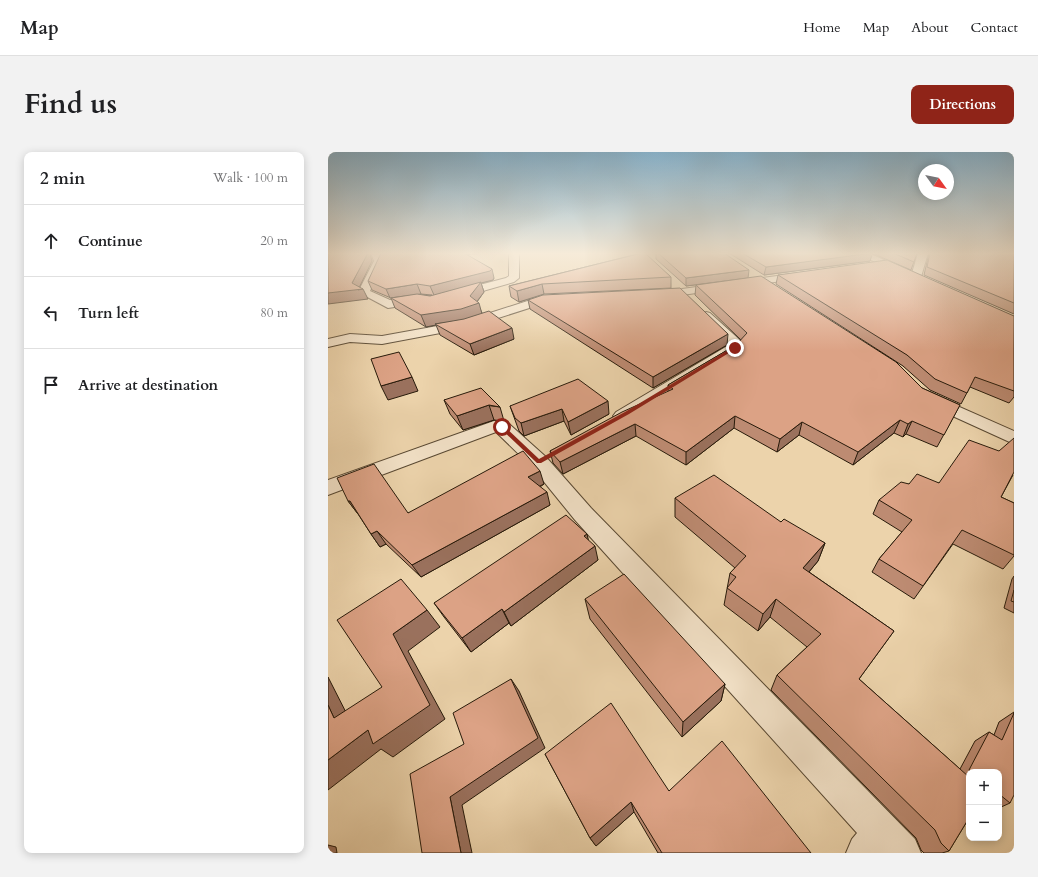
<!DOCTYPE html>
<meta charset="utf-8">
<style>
:root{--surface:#fff;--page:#f2f2f2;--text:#202124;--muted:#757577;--line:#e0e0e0;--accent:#8f2418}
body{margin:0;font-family:Cardo,serif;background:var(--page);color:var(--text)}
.controls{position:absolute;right:12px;bottom:12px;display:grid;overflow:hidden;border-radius:8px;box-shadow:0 2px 10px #0003}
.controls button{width:36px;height:36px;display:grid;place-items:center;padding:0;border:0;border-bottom:1px solid var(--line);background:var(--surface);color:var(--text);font:20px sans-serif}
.compass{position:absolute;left:590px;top:12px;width:36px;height:36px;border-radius:50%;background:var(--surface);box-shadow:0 2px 10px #0003;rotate:123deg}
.stop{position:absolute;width:12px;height:12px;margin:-9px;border:3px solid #8f2418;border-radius:50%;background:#fff}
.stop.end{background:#8f2418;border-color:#fff;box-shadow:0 1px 4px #0008}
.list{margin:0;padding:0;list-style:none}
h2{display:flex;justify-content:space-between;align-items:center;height:52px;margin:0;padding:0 16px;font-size:17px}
h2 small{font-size:13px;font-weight:400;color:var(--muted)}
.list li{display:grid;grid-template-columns:26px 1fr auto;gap:12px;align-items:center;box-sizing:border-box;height:72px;padding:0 16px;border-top:1px solid var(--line)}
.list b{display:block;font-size:15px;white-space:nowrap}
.list em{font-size:13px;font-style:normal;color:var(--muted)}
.icon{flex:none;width:22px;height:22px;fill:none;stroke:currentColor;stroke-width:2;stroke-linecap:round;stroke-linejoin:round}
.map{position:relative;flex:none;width:686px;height:701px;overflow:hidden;border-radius:8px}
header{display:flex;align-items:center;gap:24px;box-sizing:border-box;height:56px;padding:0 20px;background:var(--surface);border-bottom:1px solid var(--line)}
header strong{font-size:19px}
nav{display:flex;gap:22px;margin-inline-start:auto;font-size:14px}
.intro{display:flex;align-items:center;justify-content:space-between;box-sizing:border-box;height:96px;padding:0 24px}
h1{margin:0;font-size:28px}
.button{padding:10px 18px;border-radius:8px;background:var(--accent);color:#fff;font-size:14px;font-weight:700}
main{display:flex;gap:24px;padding:0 24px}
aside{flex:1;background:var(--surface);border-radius:8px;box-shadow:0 2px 10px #0003}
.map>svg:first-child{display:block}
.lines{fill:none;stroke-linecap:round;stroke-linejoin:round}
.minor-casing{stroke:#584832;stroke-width:2}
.minor{fill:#f3e2c8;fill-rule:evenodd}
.wall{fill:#bd8b72;stroke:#271a0a;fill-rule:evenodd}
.shaded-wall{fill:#9a715d;stroke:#271a0a}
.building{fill:#dca285;stroke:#271a0a}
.route{fill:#8f2418}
</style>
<header>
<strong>Map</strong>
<nav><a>Home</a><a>Map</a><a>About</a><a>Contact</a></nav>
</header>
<div class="intro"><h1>Find us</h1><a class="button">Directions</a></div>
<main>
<aside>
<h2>2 min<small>Walk · 100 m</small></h2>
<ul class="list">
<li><svg class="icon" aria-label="ahead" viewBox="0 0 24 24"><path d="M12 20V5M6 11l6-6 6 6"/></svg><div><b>Continue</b></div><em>20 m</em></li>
<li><svg class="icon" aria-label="left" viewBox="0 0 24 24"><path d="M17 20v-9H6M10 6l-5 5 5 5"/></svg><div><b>Turn left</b></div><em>80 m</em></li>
<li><svg class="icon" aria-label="arrive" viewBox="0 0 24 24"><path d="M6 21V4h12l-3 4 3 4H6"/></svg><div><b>Arrive at destination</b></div></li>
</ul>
</aside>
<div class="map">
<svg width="686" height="701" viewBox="0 0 686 701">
<rect width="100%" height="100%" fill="#ecd3ab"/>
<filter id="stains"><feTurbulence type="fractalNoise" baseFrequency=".005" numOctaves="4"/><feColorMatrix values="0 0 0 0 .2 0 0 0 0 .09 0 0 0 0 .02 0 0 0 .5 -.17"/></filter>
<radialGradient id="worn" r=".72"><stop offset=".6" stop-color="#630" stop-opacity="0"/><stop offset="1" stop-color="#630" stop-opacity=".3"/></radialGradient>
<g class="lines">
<g class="minor-casing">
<path id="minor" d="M43 101H53L56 109 42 139 62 148 93 143 106 145 178 126 181 124V101H191V126L186 130 106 153 93 151 60 156 30 140 46 109Z
M528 101H541L584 121 590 101H600L593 125 588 128 583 125 584 122 579 124 575 123Z
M479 120 484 123 483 125 354 143 326 145 320 142 326 139 354 137Z
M230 143 234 145 236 147 234 149 217 151 139 176 54 192 22 190 0 195V187L22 182 54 184 137 169 212 145Z
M378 160 382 161 414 190 416 193 412 199 300 268 294 269 288 268 285 264 288 260 401 193 374 167 372 164Z
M602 242 686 279V292L596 251 594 247 596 243Z
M166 269 180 271 218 305 263 356 587 687 593 701H518L524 687 529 681 247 368 204 315 168 280 0 343V328Z"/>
</g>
<use href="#minor" class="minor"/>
</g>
<path class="wall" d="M314 101 343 125V136L216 142 191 150 183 145 181 134Z
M328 101H396L420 126 594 236 632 253 609 295 578 282 575 285 566 281 525 313 471 283 449 300 406 276 358 313 308 284 235 322 225 311 222 299 340 240V233L408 193 413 188 367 143 368 133 389 130 358 134 328 107Z
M401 101H589L583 118 546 102H544L542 109 436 123Z
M601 101H686V162L596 123Z
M139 103 166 126 165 128 153 131 156 140 149 150 154 161 186 187 146 203 112 183 108 173 98 175 67 156 63 146 44 138 40 129ZM90 142H93L104 143 102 144Z
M450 123 686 164V245L681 251 642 235 633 252 602 238 575 214 448 132Z
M200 148 399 193 325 236 202 157Z
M116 248 172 255 176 269 166 268 135 278 122 262Z
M182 254 281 262 243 283 236 269 196 284 191 279Z
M685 323 673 345 686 351V404L675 417 625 392 586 447 544 420 551 407 574 380 545 362 551 348 581 332 611 331Z
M216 332 212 335 222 353 93 425 58 392 52 395 43 382 30 362 20 349 80 361Z
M347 346 453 370 497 391 490 409 481 420 566 479 531 527 632 617 647 589 661 580 666 583 671 570 686 560 682 651 671 656V620H641V666L621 699 614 701H596L593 698 588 686 443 538 449 523 479 495 442 465 430 479 396 453 402 421 407 416 347 365Z
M259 382 260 388 270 408 183 474 181 471 143 500 116 465 106 451Z
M686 424V461L676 456 684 427Z
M257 447 397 532 393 549 354 585 262 467Z
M217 602 341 639 483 701H330L306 660 268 694 262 686Z"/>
<path class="shaded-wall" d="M40 101H42V102L44 109 30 138 35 137 40 147 0 152V141L24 131Z
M128 101H155L129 104Z
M540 101H546L544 102 542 109 436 123 438 115Z
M164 117 166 126 165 128 153 131 156 140 147 152 151 151 154 162 137 168 107 172 108 173 98 175 93 163 106 143 102 134Z
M421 118 420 126 358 134V126Z
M89 132 93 142 62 146 58 137Z
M214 132 216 142 191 150 189 139Z
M184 176 186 187 146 203 142 192Z
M400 182 399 193 325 236V225Z
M84 225 90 239 60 248 53 234Z
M280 249 281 262 243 283 240 270Z
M161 253 166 268 135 278 129 264Z
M234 257 236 269 196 284 193 271Z
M407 264 406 276 358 313V300Z
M572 268 566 281 525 313 530 300Z
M584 269 578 282 575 285 580 272Z
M474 270 471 283 449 300 452 287Z
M307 272 308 284 235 322 232 310Z
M212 319 216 332 204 338 200 325Z
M219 340 222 353 93 425 84 413Z
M20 349H22L31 362H30Z
M49 379 58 392 52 395 43 382Z
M259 382 262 396 256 384Z
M497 391 490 409 469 434 475 416Z
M267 394 270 408 183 474 176 460Z
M448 447 442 465 430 479 435 462Z
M174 457 181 471 143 500 134 486Z
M99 458 112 475 80 499 117 567 65 605 53 597 0 638V608L40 578 53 587 65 482Z
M0 525 28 580 6 566 0 553Z
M183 527 191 539 217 596 134 653 144 701H133L122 645Z
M397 532 393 549 354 585 355 570Z
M303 650 306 660 268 694 262 686Z
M0 693 8 695 9 701H0Z"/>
<path class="building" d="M0 101H40L24 131 35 137 0 141Z
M53 101H136L164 117 162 119 102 134 89 132 58 137 40 129Z
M314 101H317L343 125 214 132 189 139 181 134Z
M330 101H396L421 118 358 126Z
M414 101H545L438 115Z
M565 101H589L586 110Z
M602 101H686V151L599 115Z
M559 108 686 164V239L647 225 639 241 607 227 579 203 450 123Z
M433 124 568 210 594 236 632 253 616 283 584 269 580 272 572 268 530 300 474 270 452 287 407 264 358 300 307 272 232 310 222 299 294 260 345 237 340 233 408 193 419 181 368 133Z
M153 130 142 144 151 151 133 157 93 163 63 146 89 142 102 144Z
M352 136 400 182 325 225 200 148 215 143Z
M161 159 184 176 142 192 107 172 136 167Z
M71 200 84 225 53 234 43 207Z
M250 227 280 249 240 270 234 257 193 271 187 266 182 254Z
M153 236 172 255 161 253 129 264 116 248Z
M686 286V320L673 345 686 351V403L634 378 595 434 551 407 584 368 551 348 573 330 581 332 589 322 611 331 641 288 671 299Z
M195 299 212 319 200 325 219 340 84 413 49 379 43 382 22 349H20L9 326 46 312 80 361Z
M386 323 453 370 456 367 497 391 475 416 566 479 531 527 641 625V666L621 699 613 691 607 678 449 523 493 482 448 447 435 462 399 436 408 425 402 421 418 404 347 346Z
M238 363 259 382 256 384 267 394 176 460 174 457 134 486 106 451Z
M296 422 397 532 355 570 257 447Z
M73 427 99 458 65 482 102 553 45 592 40 578 0 608V553L6 566 54 535 9 468Z
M686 438V450L683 449Z
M183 527 210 586 122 645 133 701H94L82 622 136 592 125 561Z
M283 551 341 639 394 589 483 701H334L303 650 262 686 217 602Z
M686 561V643L682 651 671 642V620H644L641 618 661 580 674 588Z"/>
<linearGradient id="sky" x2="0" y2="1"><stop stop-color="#88b5d0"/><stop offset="0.51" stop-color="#f6ebd9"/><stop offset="1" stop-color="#f6ebd9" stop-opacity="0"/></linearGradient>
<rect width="686" height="199" fill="url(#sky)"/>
<path class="route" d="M405 195 409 196 301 262 213 311H209L171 275 176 274 211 307 297 260Z"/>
<rect width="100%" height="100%" filter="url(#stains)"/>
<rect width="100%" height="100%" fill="url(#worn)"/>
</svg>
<div class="controls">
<button>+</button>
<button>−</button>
</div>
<svg class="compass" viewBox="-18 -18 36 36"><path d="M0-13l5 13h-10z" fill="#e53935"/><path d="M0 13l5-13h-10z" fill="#757577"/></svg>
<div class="stop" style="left:174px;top:275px"></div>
<div class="stop end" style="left:407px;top:196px"></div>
</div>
</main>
